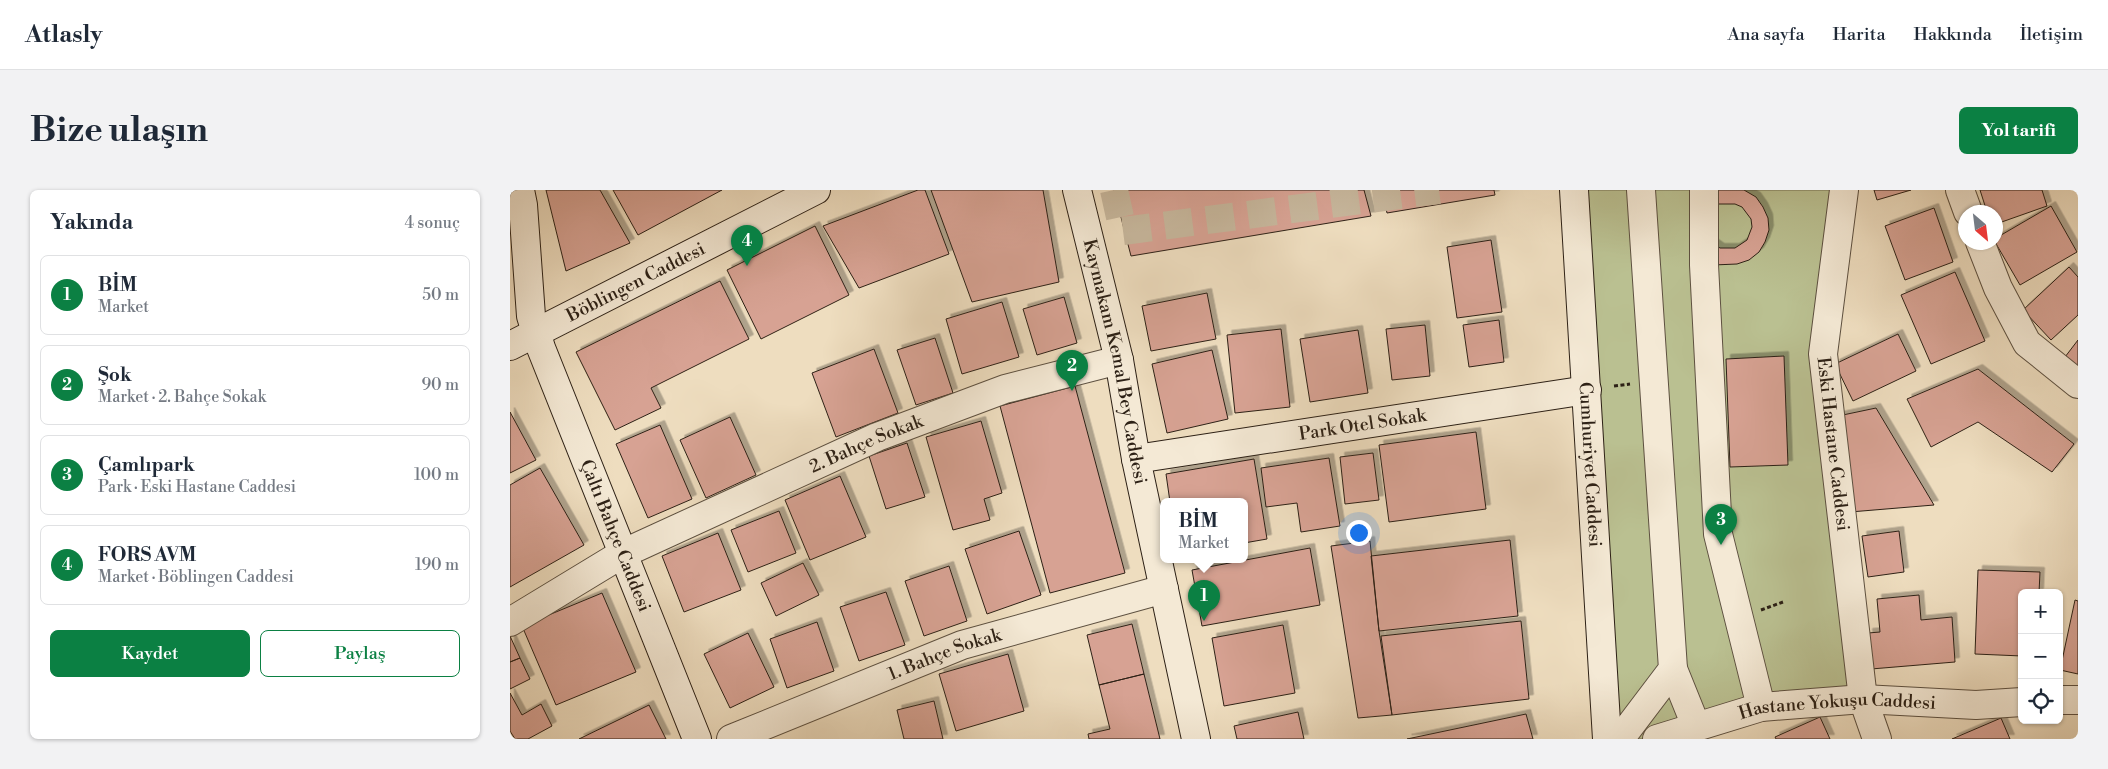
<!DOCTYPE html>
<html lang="tr">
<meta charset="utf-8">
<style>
:root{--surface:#fff;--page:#f2f2f3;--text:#1f2937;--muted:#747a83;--line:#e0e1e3;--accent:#0b8043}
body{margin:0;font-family:"Libre Bodoni",serif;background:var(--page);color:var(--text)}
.controls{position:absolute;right:15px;bottom:15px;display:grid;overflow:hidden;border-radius:8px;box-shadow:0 1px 4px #0004}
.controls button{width:45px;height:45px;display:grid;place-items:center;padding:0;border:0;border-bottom:1px solid var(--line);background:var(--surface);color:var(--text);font:25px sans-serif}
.compass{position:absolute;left:1448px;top:15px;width:45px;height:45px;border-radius:50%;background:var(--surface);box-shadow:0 1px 4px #0004;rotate:152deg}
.you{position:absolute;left:848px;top:342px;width:18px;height:18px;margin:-12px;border:4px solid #fff;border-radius:50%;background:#1a73e8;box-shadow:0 0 0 8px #1a73e833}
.badge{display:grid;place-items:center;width:32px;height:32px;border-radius:50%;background:var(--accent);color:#fff;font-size:16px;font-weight:700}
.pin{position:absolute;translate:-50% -41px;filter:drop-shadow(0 1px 2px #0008)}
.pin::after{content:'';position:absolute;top:26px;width:18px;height:15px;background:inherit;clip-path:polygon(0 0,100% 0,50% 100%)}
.popup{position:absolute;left:650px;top:308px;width:88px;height:65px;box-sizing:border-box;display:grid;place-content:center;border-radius:8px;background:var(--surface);filter:drop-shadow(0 1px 4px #0005);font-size:16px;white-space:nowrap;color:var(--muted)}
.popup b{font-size:19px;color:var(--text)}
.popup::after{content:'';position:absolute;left:50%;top:100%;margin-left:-10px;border:10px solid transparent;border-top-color:var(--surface)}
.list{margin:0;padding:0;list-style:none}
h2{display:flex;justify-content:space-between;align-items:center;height:65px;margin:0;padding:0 20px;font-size:21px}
h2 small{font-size:16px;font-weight:400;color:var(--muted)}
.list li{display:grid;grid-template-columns:32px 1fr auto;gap:15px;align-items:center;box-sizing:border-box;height:80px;margin:0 10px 10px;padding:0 10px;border:1px solid var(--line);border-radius:8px}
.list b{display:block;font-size:19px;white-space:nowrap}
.list p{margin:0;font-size:16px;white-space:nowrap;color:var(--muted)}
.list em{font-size:16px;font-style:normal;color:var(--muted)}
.actions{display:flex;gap:10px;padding:15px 20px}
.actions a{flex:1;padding:11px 0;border:1px solid var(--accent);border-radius:8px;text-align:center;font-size:18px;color:var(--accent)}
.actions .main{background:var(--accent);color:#fff}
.icon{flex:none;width:28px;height:28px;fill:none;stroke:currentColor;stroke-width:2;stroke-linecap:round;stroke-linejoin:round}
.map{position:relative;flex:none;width:1568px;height:549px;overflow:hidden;border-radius:8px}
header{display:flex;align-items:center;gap:30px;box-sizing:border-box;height:70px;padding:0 25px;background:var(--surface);border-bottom:1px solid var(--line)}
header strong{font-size:24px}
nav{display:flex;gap:28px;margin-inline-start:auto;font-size:18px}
.intro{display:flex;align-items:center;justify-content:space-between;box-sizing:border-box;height:120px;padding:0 30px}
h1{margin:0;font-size:35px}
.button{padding:12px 22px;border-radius:8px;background:var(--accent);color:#fff;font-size:18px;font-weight:700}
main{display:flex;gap:30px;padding:0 30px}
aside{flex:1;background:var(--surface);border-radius:8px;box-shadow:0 1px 4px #0004}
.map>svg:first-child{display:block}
.green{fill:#bac091;stroke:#747054}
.building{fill:#d7a293;stroke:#2d2116;filter:url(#shadow)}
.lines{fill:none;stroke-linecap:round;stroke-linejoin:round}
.street-tunnel{stroke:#c7b79d;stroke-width:28;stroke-dasharray:28 14;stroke-linecap:butt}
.street-casing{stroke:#5d5040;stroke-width:30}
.secondary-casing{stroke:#2d2116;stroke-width:30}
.path{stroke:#2d2116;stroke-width:3;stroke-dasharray:4 2.5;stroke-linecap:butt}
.street{stroke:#f4e9d5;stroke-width:28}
.secondary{stroke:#f4e9d5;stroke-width:28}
.labels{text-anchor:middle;stroke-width:4;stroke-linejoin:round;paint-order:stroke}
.street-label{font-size:18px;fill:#2d2116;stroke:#f4e9d5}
</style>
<header>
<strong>Atlasly</strong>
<nav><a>Ana sayfa</a><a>Harita</a><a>Hakkında</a><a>İletişim</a></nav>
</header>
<div class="intro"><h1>Bize ulaşın</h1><a class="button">Yol tarifi</a></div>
<main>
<aside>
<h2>Yakında<small>4 sonuç</small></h2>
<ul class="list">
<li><span class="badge">1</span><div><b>BİM</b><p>Market</p></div><em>50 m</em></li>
<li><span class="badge">2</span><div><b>Şok</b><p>Market · 2. Bahçe Sokak</p></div><em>90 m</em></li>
<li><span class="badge">3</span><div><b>Çamlıpark</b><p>Park · Eski Hastane Caddesi</p></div><em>100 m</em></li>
<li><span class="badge">4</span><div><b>FORS AVM</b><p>Market · Böblingen Caddesi</p></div><em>190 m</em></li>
</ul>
<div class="actions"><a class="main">Kaydet</a><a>Paylaş</a></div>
</aside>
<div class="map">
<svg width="1568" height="549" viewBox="0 0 1568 549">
<defs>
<filter id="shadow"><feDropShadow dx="4.5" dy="-4.5" stdDeviation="0" flood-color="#0004"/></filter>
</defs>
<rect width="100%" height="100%" fill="#eeddbf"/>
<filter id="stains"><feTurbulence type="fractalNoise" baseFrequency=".004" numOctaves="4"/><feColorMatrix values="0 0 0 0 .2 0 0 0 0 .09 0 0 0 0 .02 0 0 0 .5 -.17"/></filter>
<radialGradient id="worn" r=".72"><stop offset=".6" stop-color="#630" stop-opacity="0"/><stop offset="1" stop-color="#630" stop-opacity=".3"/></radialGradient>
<path class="green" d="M1064 0H1334L1313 164 1353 509 1147 549H1097Z"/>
<path class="building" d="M36 0H90L120 53 56 81Z
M103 0H212L128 45Z
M408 0H415L439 64 349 98 313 36Z
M421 0H533L549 92 462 112Z
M604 0H854L861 26 621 66Z
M872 0H984L985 5 877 23Z
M1205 0H1234L1246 7 1253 17 1258 28 1259 40 1255 52 1249 62 1239 70 1227 74 1203 75V53L1210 58H1225L1237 50 1242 37 1241 29 1232 17 1225 14H1205Z
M1364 0H1401L1367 10Z
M1470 0H1532L1537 16 1486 34V22H1477Z
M1541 16 1567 62 1510 95 1485 52 1486 48Z
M1424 18 1443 72 1395 90 1375 36Z
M305 36 339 105 251 149 217 80Z
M981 50 992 122 947 128 937 57Z
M1559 77 1568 87V125L1541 150 1513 120Z
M1445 82 1475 151 1421 174 1391 105Z
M210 91 239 149 141 198 151 218 105 240 66 162Z
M697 103 706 149 641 161 632 116Z
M554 107 567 153 527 165 513 119Z
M492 112 509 167 452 184 436 129Z
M989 130 994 172 959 177 953 135Z
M915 135 920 186 882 190 876 139Z
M771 139 780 217 725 223 717 145Z
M848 140 858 203 800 212 790 149Z
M1388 144 1406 181 1343 211 1325 174Z
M425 148 443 203 406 215 387 160Z
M1568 150V177L1555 167Z
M364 159 388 223 326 247 302 183Z
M702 160 718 229 657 243 642 174Z
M1274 166 1278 275 1220 277 1216 169Z
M1468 179 1564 254 1542 282 1468 232 1421 257 1397 209Z
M565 196 615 383 540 403 490 216Z
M1366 218 1424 315 1340 322 1328 226Z
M0 222 26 270 0 283Z
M220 227 246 285 196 308 170 250Z
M471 231 492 303 474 309 480 330 443 340 416 247Z
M150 235 182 309 138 328 106 254Z
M966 242 976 319 879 332 869 255Z
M397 253 415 307 376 319 359 266Z
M863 263 869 310 835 314 830 267Z
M819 268 830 336 791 342 787 313 756 317 751 278Z
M744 269 757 349 734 353V312H660L656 284Z
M30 278 74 355 0 397V295Z
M330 286 356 347 300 370 275 310Z
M269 321 286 363 238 382 221 340Z
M509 341 531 405 477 424 455 359Z
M1389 341 1394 382 1358 387 1352 346Z
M208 343 231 400 174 422 152 366Z
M1000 350 1008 426 869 441 861 366Z
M860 351 869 441 882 525 848 528 821 356Z
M800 358 810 415 692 436 682 380Z
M293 373 309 405 266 426 251 393Z
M439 376 457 431 414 446 395 391Z
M1468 380 1530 382 1529 403H1512V466L1465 464Z
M376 402 395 455 349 471 330 417Z
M92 403 126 482 46 515 12 436Z
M1409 405 1411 430 1442 427 1445 472 1361 479 1358 443 1370 442 1367 409Z
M1565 410 1568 411V484L1550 480Z
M1011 431 1019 509 882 525 871 446Z
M307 432 324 481 277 498 260 449Z
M622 434 634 484 589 495 577 445Z
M773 435 785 503 714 516 702 448Z
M238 443 264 497 220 518 194 464Z
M0 446 10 468 0 472Z
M498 464 514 521 446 541 429 484Z
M10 468 20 489 0 499V472Z
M634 484 650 549H579L578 544 600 539 589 495Z
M0 503 12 525 31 514 42 536 18 549H5L0 541Z
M424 511 433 549H394L387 520Z
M139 515 156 549H69Z
M788 522 794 549H727L724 536Z
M1016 524 1023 549H897Z
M1310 527 1320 549H1266L1265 547Z
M1491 528 1500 549H1442Z"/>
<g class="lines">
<path class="street-tunnel" d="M604 0 613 41 929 0"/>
<g class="street-casing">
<g id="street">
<path d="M1194 0V75L1208 344 1251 517"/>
<path id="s1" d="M1334 0 1313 164 1353 509 1367 549"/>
<path d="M1450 0 1458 22"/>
<path d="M1470 52 1488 98 1517 153 1568 194"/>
<path id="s2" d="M0 432 112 364 367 247 495 199 609 170"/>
<path d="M1163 479 1186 536"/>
<path d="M1549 510H1568"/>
<path id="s3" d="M221 549 452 455 654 399"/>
<path d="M1110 549 1163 479 1131 0"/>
<path id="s4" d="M1147 549 1251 517 1353 509 1466 515 1512 512"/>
</g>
</g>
<g class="secondary-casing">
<g id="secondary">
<path id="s5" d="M10 0 13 15 21 126 31 158 187 549"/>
<path id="s6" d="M567 0 609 170 626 269 686 549"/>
<path id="s7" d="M1064 0 1097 549"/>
<path id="s8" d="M0 156 306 0"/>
<path id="s9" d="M626 269 1077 200"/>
</g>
</g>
<path class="path" d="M1104 196 1120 194
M1251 420 1273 412"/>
<use href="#street" class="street"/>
<use href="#secondary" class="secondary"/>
</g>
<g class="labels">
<g class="street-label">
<text dy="6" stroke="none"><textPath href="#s8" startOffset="141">Böblingen Caddesi</textPath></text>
<text dy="6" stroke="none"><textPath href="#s6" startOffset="176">Kaymakam Kemal Bey Caddesi</textPath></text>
<text dy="6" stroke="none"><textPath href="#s9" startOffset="229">Park Otel Sokak</textPath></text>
<text dy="6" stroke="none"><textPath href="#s2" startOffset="399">2. Bahçe Sokak</textPath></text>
<text dy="6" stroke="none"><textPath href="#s1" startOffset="256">Eski Hastane Caddesi</textPath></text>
<text dy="6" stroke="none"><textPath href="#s7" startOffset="275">Cumhuriyet Caddesi</textPath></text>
<text dy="6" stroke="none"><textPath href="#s5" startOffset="362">Çaltı Bahçe Caddesi</textPath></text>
<text dy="6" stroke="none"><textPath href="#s3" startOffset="230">1. Bahçe Sokak</textPath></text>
<text dy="6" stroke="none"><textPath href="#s4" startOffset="185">Hastane Yokuşu Caddesi</textPath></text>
</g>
</g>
<rect width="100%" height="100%" filter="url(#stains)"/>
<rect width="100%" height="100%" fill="url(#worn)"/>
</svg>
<div class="controls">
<button>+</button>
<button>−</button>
<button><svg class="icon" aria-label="locate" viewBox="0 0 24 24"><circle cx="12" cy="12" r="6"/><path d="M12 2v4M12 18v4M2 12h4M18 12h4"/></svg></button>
</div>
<svg class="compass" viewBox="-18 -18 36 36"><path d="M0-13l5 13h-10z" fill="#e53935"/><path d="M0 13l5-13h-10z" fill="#747a83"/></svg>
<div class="you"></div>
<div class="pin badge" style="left:694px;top:431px">1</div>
<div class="popup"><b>BİM</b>Market</div>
<div class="pin badge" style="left:562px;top:201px">2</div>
<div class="pin badge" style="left:1211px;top:355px">3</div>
<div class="pin badge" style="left:237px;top:76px">4</div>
</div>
</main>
